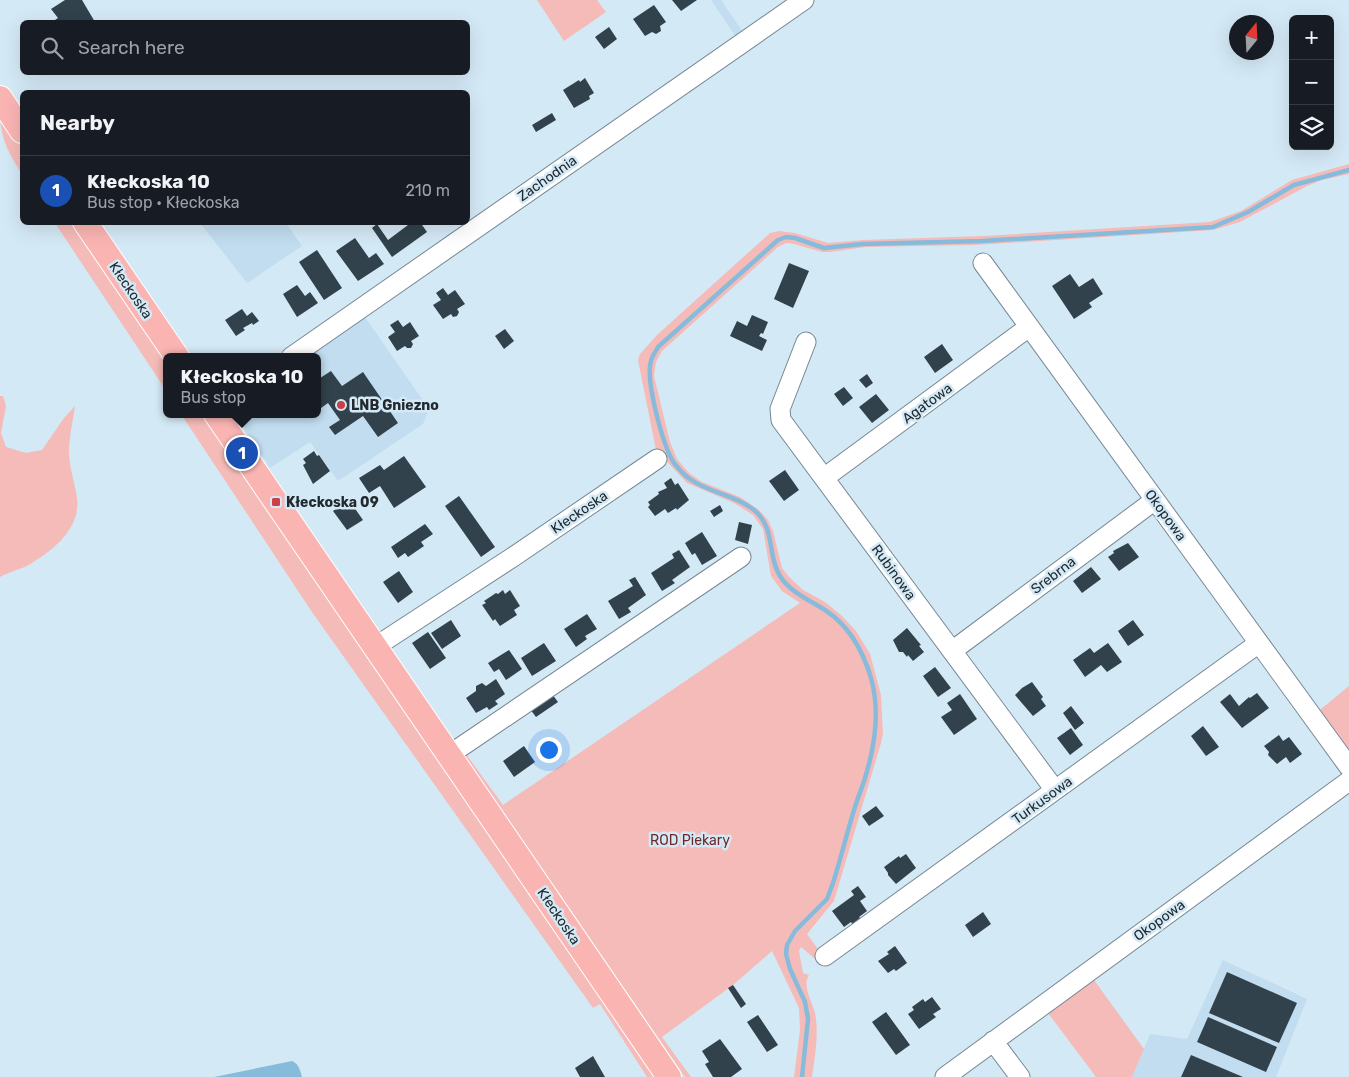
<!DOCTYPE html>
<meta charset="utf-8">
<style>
:root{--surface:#171b24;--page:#20242c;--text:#f1f3f6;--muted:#9ea1a6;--line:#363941;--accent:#d93025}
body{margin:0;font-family:Rubik,sans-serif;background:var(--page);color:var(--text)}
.controls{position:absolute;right:15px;top:15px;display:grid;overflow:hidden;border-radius:8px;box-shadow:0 5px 20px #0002}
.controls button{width:45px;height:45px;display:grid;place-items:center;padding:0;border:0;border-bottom:1px solid var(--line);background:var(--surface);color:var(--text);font:25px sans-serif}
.compass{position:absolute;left:1229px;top:15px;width:45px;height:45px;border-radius:50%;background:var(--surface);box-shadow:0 5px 20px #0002;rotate:18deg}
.you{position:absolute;left:548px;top:749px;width:18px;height:18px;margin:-12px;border:4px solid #fff;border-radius:50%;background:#1a73e8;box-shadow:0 0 0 8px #1a73e833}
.badge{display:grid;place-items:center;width:32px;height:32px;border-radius:50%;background:var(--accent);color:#fff;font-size:16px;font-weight:700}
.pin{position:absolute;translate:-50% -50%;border:2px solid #fff;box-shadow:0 1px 5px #0006}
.popup{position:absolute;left:163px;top:353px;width:158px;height:65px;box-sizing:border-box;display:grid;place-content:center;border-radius:8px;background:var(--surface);filter:drop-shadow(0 1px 4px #0005);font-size:16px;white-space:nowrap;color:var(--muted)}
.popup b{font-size:19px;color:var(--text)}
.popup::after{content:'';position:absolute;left:50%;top:100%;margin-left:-10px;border:10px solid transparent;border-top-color:var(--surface)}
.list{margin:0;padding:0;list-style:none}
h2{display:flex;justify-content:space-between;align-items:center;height:65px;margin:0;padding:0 20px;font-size:21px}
h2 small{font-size:16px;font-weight:400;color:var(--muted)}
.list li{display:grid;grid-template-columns:32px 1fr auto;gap:15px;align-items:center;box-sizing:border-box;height:70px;padding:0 20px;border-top:1px solid var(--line)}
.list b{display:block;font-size:19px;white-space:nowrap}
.list p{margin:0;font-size:16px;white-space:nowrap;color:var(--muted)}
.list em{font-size:16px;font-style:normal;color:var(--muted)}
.icon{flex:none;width:28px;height:28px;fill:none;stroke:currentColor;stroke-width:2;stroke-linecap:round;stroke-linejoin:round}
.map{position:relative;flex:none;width:1349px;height:1077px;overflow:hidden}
.search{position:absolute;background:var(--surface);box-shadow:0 5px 20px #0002;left:20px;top:20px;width:450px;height:55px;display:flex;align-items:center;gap:12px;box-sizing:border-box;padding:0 18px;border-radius:8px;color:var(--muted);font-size:19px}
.panel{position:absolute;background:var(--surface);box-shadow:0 5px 20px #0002;left:20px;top:90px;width:450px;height:135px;border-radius:8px}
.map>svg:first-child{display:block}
.built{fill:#c2ddef}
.green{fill:#f5bbb8}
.water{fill:#87bbdc}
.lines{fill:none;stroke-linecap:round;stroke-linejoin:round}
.stream{stroke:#87bbdc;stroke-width:4.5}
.building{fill:#31424c}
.minor-casing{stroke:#768894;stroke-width:21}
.major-casing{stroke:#fff;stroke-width:26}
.minor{stroke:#fff;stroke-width:19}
.major{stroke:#fab5b3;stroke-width:24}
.poi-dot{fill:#ce3e45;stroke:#d4e9f6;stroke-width:2}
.labels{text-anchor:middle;stroke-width:5;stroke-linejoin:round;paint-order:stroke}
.street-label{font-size:14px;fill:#222a2f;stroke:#d4e9f6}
.poi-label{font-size:14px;font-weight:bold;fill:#222a2f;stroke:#d4e9f6;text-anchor:start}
.park-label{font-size:14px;fill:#6f2829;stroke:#d4e9f6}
</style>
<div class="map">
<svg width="1349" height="1077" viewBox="0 0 1349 1077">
<rect width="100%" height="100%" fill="#d4e9f6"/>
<path class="built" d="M711 0H721L743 32 736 37Z
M200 223H286L302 246 247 283Z
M365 317 429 409 423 424 338 481 310 442 270 468 235 414H317V357H308Z
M1223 960 1307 999 1276 1077H1132L1150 1034 1187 1039Z"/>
<path class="green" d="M537 0H597L606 12 564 41Z
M0 115 22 148V174C10 156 0 138 0 115Z
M1349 164V174L1322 180 1307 186 1240 222 1213 230 975 245 866 247 830 252H822L794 244 786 243 778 247 662 351 656 362 654 376 670 442 677 459 689 473 702 482 740 497 759 510 768 520 773 531 782 568 789 577 803 590 825 602 842 616 856 631 870 654 881 695 883 734 881 743 834 901 807 934 821 953 814 958 801 947 799 951 803 973 809 975C802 986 812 1001 815 1013 819 1033 815 1057 812 1077H794L800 1030 799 1008 772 951 733 985 662 1037 691 1077H685L462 752 466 754 503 805 800 603 782 591 771 576 763 529 753 515 734 503 687 483 656 450 638 360 640 354 657 335 770 233 779 231 795 233 828 243 863 240 984 236 1210 222 1241 211 1292 180Z
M55 223H73L167 361V392Z
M0 396H3L6 406 1 433 6 447 26 453 42 450 64 418 75 406C73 421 69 437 69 452 69 467 75 483 77 498 81 527 55 549 32 563 23 569 10 571 0 577Z
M181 414H203L657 1077H647L600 1004 593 1008 312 612Z
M1349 686V758L1316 713Z
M1090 979 1094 980 1144 1049 1132 1077H1096L1045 1009Z"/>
<path class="water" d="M292 1061C299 1064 300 1070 302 1077H214Z"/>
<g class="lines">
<path class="stream" d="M802 1077 808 1019 805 1002 790 969 786 954 787 945 795 931 827 899 833 883C841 858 847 832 855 807 858 797 862 788 865 778 875 746 880 710 871 678 863 651 848 625 825 610 809 600 790 592 780 576 767 556 776 528 754 510 736 495 709 493 690 479 685 476 678 468 674 463 663 446 645 380 651 361 652 356 656 351 658 347L778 240 786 237 795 238 824 248 862 244 982 241 1213 227 1248 212 1294 185 1349 170"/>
</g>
<path class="building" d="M65 0H82L95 22H52L58 18 51 9Z
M672 0H697L681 11Z
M654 5 666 22 660 26 661 31 656 34 652 32 645 36 633 19Z
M609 27 617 39 604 49 595 37Z
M585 78 594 93 589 96 590 99 574 108 563 90 579 80 580 82Z
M552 113 556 120 536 132 532 125Z
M412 222H420L427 232 392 257 372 228 377 224 388 240Z
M355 238 369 258 376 253 384 264 358 281 336 251Z
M317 250 342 288 324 300 299 262Z
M789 263 809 271 793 308 774 299Z
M1070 274 1079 287 1093 278 1103 294 1089 303 1092 307 1074 319 1052 286Z
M297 285 305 296 310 292 318 303 297 317 283 294Z
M443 288 448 295 455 290 465 304 457 309 459 312 457 316 453 317 451 314 443 319 433 305 441 300 436 293Z
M242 309 247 316 252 312 259 321 253 325 252 323 243 328 245 330 236 336 225 320Z
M752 315 768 322 763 334 761 333 759 336 767 340 762 351 730 336 737 321 747 326Z
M398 320 403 327 410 322 419 336 411 341 413 344 411 348H407L405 346 397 351 388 337 395 332 390 325Z
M505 329 514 341 504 349 495 336Z
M942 344 953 360 935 373 924 357Z
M331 371 342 386 363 372 398 423 378 437 363 416 335 435 329 427 340 420 328 403 321 408 317 403V396L321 393 317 387V380Z
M867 374 873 383 866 388 859 380Z
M844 387 853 398 843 406 834 394Z
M876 394 889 410 872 423 859 407Z
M314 451 317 456 319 455 330 471 313 484 303 465 306 463 303 459Z
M404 456 426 487 394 508 380 486 369 493 359 478 380 465 384 470Z
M785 470 799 490 784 501 769 481Z
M671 478 675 485 678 483 689 500 677 510 676 508 668 513 665 509 655 516 648 507 650 505 648 502 659 494 658 492 667 488 664 483Z
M459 496 495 547 481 557 445 506Z
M349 500 363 520 347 530 333 511Z
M720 505 723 511 714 517 710 511Z
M739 522 752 525 748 544 735 540Z
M425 524 433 534 421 542 424 546 408 557 405 553 398 558 391 547Z
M702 532 717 556 702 565 695 553 692 555 685 543Z
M1128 543 1139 557 1119 571 1108 557 1114 553 1113 551Z
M679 550 690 567 672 580 675 583 662 591 651 573 674 558 672 554Z
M1091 567 1101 579 1082 593 1073 581Z
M399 571 413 592 398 603 383 582Z
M635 577 646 595 628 608 631 612 619 619 608 601 633 586 629 580Z
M503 590 505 594 510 590 520 606 514 610 517 615 500 626 495 619 493 621 482 605 486 603 484 601 496 593 498 594Z
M587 614 597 629 585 636 587 639 576 647 564 629Z
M451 620 461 636 442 649 431 633Z
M1133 620 1144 635 1128 646 1118 631Z
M907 628 921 645 919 646 924 652 913 661 908 655 907 657 903 652H899L893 640Z
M428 632 446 658 430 669 412 643Z
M544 643 556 661 532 676 521 658Z
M1108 643 1122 662 1107 672 1101 665 1085 677 1073 660 1090 648 1094 653Z
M509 650 522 669 506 680 499 669 494 672 488 663Z
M935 667 951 688 938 697 923 676Z
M496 679 505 694 495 701 498 704 489 710 487 707 476 713 466 698 476 691V686L482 683 486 686Z
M1032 682 1043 697 1041 699 1046 706 1033 716 1015 695 1022 688Z
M1257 693 1269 708 1242 728 1220 702 1230 694 1239 706 1249 697 1250 698Z
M552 694 558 702 536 717 530 709Z
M960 694 977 719 954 735 941 717 952 710 947 703Z
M1071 706 1084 723 1075 730 1063 713Z
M1203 726 1219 747 1206 756 1191 736Z
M1071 728 1083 745 1070 755 1057 738Z
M1279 735 1283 741 1289 737 1302 754 1290 763 1286 757 1277 764 1268 755 1269 752 1264 746Z
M524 746 535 762 514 777 503 761Z
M876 806 884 816 869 826 862 816Z
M906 854 916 868 896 884 888 875V873L884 867 899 856 900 858Z
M858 886 866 897 860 901 867 911 859 917 861 919 853 925 851 922 844 927 832 911 854 895 851 891Z
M983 912 991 924 973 937 965 925Z
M895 946 907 963 896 971 894 969 888 973 878 961 889 954 887 952Z
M1227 972 1297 1003 1279 1043 1209 1013Z
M733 985 746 1004 741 1008 728 988Z
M932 997 941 1009 933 1014 936 1017 919 1029 908 1014 914 1010 912 1007 923 999 925 1002Z
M886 1012 910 1045 896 1055 872 1022Z
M758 1015 778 1045 767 1052 747 1022Z
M1208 1017 1277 1047 1266 1072 1197 1042Z
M720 1039 742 1069 731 1077H713L705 1064 709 1062 702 1051Z
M1191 1055 1243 1077H1181Z
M593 1056 605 1077H580L575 1068Z"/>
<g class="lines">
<g class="minor-casing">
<path id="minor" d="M983 263 1349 767
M806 342 780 409 781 420 1055 790
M291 357 804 0
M824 478 1029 327
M375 647 513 557 657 459
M952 651 1155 500
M449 755 741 557
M825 956 1259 643
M993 1041 1020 1077
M945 1077 1349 781"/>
</g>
<g class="major-casing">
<path id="major" d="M0 98 22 131
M85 222 177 357
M216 414 669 1077"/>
</g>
<use href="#minor" class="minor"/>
<use href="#major" class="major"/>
</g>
<g class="poi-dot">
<circle cx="341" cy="405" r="5"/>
<rect x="271" y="497" width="10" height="10" rx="2.5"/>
</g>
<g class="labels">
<g class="street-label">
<text transform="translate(547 178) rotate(-35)" y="5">Zachodnia</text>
<text transform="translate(131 290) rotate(56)" y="5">Kłeckoska</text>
<text transform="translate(927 403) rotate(-36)" y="5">Agatowa</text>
<text transform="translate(579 512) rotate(-34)" y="5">Kłeckoska</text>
<text transform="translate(1166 515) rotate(54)" y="5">Okopowa</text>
<text transform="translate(894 572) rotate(54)" y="5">Rubinowa</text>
<text transform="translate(1053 575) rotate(-37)" y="5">Srebrna</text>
<text transform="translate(1042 800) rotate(-36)" y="5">Turkusowa</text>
<text transform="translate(559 916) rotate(56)" y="5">Kłeckoska</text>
<text transform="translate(1159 920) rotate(-36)" y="5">Okopowa</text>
</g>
<g class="poi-label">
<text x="351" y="410">LNB Gniezno</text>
<text x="286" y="507">Kłeckoska 09</text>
</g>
<g class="park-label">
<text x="690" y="845">ROD Piekary</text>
</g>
</g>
</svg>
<div class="controls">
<button>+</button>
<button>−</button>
<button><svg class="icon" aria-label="layers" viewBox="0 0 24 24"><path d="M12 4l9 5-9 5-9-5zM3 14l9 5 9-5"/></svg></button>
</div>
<svg class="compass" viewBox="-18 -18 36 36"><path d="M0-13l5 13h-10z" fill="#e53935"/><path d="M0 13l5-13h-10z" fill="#9ea1a6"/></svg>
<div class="you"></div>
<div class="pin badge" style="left:242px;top:453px;background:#1a4fb4">1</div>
<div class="popup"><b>Kłeckoska 10</b>Bus stop</div>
<div class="search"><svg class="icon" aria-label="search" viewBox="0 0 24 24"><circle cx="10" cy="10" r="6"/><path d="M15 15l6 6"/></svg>Search here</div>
<section class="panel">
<h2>Nearby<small></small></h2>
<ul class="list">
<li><span class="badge" style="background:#1a4fb4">1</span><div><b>Kłeckoska 10</b><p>Bus stop · Kłeckoska</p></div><em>210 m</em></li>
</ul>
</section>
</div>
